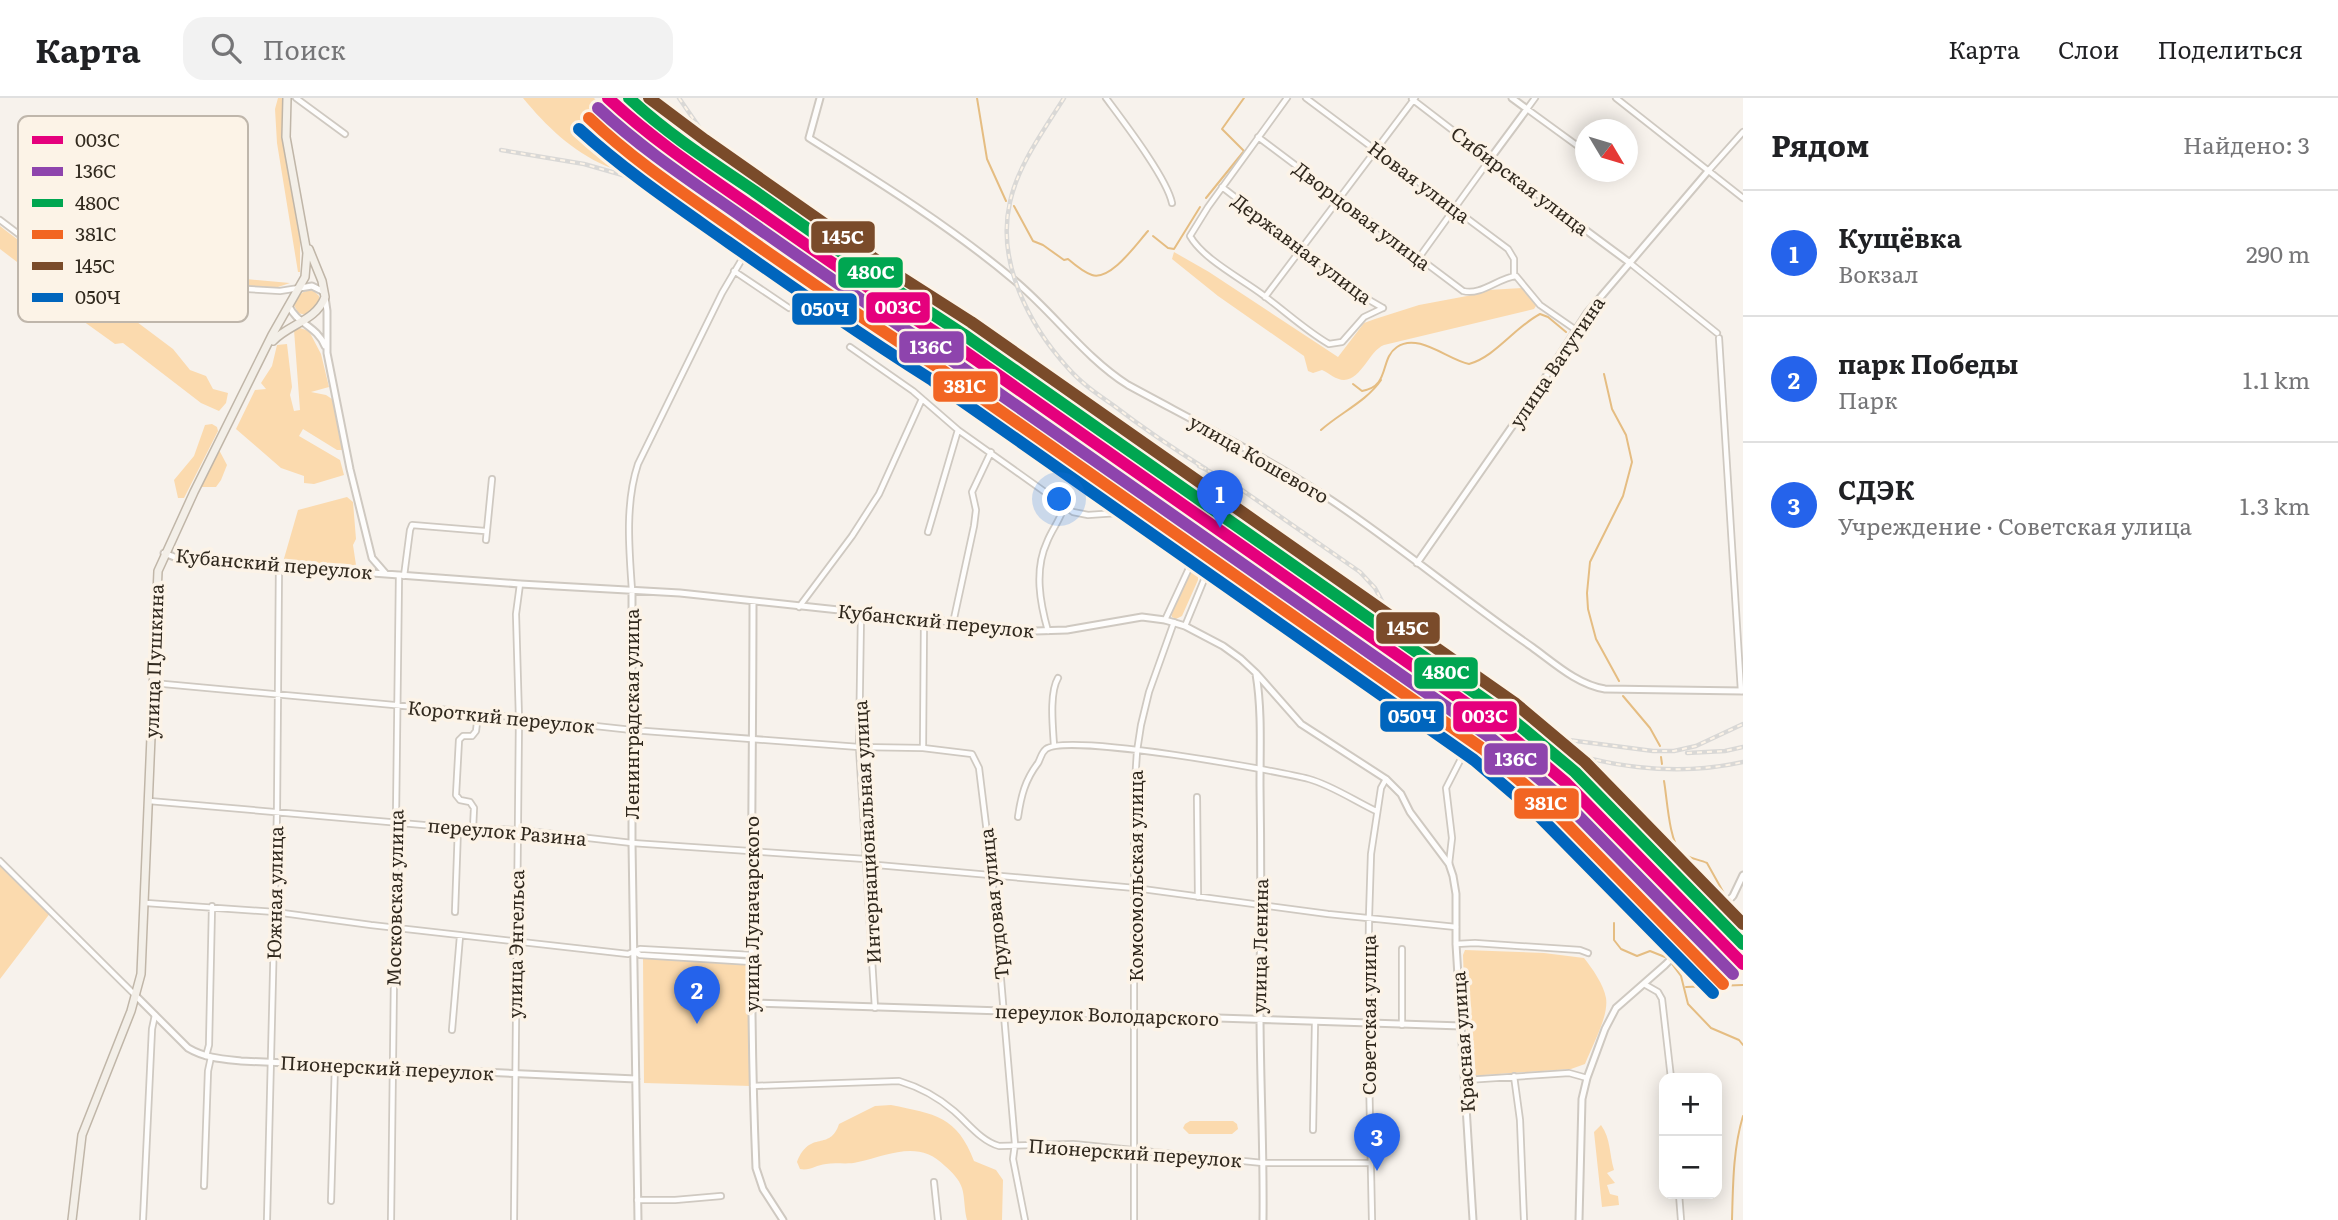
<!DOCTYPE html>
<html lang="ru">
<meta charset="utf-8">
<style>
:root{--surface:#fff;--page:#f2f2f2;--text:#202124;--muted:#757577;--line:#e0e0e0;--accent:#2563eb}
body{margin:0;font-family:Literata,serif;background:var(--page);color:var(--text)}
.controls{position:absolute;right:21px;bottom:21px;display:grid;overflow:hidden;border-radius:14px;box-shadow:0 4px 18px #0003}
.controls button{width:63px;height:63px;display:grid;place-items:center;padding:0;border:0;border-bottom:2px solid var(--line);background:var(--surface);color:var(--text);font:35px sans-serif}
.compass{position:absolute;left:1575px;top:21px;width:63px;height:63px;border-radius:50%;background:var(--surface);box-shadow:0 4px 18px #0003;rotate:128deg}
.you{position:absolute;left:1060px;top:402px;width:24px;height:24px;margin:-18px;border:5px solid #fff;border-radius:50%;background:#1a73e8;box-shadow:0 0 0 10px #1a73e833}
.badge{display:grid;place-items:center;width:46px;height:46px;border-radius:50%;background:var(--accent);color:#fff;font-size:23px;font-weight:700}
.pin{position:absolute;translate:-50% -58px;filter:drop-shadow(0 2px 4px #0008)}
.pin::after{content:'';position:absolute;top:37px;width:24px;height:21px;background:inherit;clip-path:polygon(0 0,100% 0,50% 100%)}
.list{margin:0;padding:0;list-style:none}
h2{display:flex;justify-content:space-between;align-items:center;height:91px;margin:0;padding:0 28px;font-size:30px}
h2 small{font-size:23px;font-weight:400;color:var(--muted)}
.list li{display:grid;grid-template-columns:46px 1fr auto;gap:21px;align-items:center;box-sizing:border-box;height:126px;padding:0 28px;border-top:2px solid var(--line)}
.list b{display:block;font-size:26px;white-space:nowrap}
.list p{margin:0;font-size:23px;white-space:nowrap;color:var(--muted)}
.list em{font-size:23px;font-style:normal;color:var(--muted)}
.icon{flex:none;width:38px;height:38px;fill:none;stroke:currentColor;stroke-width:2;stroke-linecap:round;stroke-linejoin:round}
.map{position:relative;flex:none;width:1743px;height:1122px;overflow:hidden}
header{display:flex;align-items:center;gap:42px;box-sizing:border-box;height:98px;padding:0 35px;background:var(--surface);border-bottom:2px solid var(--line)}
header strong{font-size:33px}
nav{display:flex;gap:38px;margin-inline-start:auto;font-size:24px}
.search{width:490px;height:63px;background:var(--page);display:flex;align-items:center;gap:18px;box-sizing:border-box;padding:0 24px;border-radius:21px;color:var(--muted);font-size:26px}
main{display:flex}
aside{flex:1;background:var(--surface)}
.map>svg:first-child{display:block}
.green{fill:#fbdaae}
.lines{fill:none;stroke-linecap:round;stroke-linejoin:round}
.stream{stroke:#e5bd82;stroke-width:2}
.tertiary-tunnel{stroke:#cfcac3;stroke-width:5;stroke-dasharray:5 2.5;stroke-linecap:butt}
.minor-casing{stroke:#cfc9c1;stroke-width:8}
.tertiary-casing{stroke:#cfc9c1;stroke-width:9}
.primary-casing{stroke:#c0b6a8;stroke-width:10}
.minor{stroke:#fefdfc;stroke-width:4.5}
.tertiary{stroke:#fefdfc;stroke-width:5}
.primary{stroke:#f3efe8;stroke-width:7}
.rail-casing{stroke:#d9d8d6;stroke-width:4.5}
.rail{stroke:#fcf3e7;stroke-width:2;stroke-dasharray:5;stroke-linecap:butt}
.rail-1-casing{stroke:#fcf3e7;stroke-width:18}
.rail-2-casing{stroke:#fcf3e7;stroke-width:18}
.rail-3-casing{stroke:#fcf3e7;stroke-width:18}
.rail-4-casing{stroke:#fcf3e7;stroke-width:18}
.rail-5-casing{stroke:#fcf3e7;stroke-width:18}
.rail-6-casing{stroke:#fcf3e7;stroke-width:18}
.rail-1{stroke:#e5007d;stroke-width:12}
.rail-2{stroke:#8e44ad;stroke-width:12}
.rail-3{stroke:#00a651;stroke-width:12}
.rail-4{stroke:#f26522;stroke-width:12}
.rail-5{stroke:#7a4b2a;stroke-width:12}
.rail-6{stroke:#0065bd;stroke-width:12}
.labels{text-anchor:middle;stroke-width:7;stroke-linejoin:round;paint-order:stroke}
.street-label{font-size:19px;fill:#31291e;stroke:#fcf3e7}
.key{fill:#fcf3e7;stroke:#bfb6ab;stroke-width:2}
.key-label{font-size:19px;fill:#31291e}
.line-badge{stroke:#fcf3e7;stroke-width:2.5}
.badge-label{font-size:19px;text-anchor:middle;font-weight:bold;fill:#fff}
</style>
<header>
<strong>Карта</strong>
<div class="search"><svg class="icon" aria-label="search" viewBox="0 0 24 24"><circle cx="10" cy="10" r="6"/><path d="M15 15l6 6"/></svg>Поиск</div>
<nav><a>Карта</a><a>Слои</a><a>Поделиться</a></nav>
</header>
<main>
<div class="map">
<svg width="1743" height="1122" viewBox="0 0 1743 1122">
<rect width="100%" height="100%" fill="#f7f2ec"/>
<path class="green" d="M278 0H284L285 3 282 41 300 143V174H298L277 45 275 11Z
M523 0H594C601 8 608 17 616 24 649 54 690 72 721 104 719 129 736 125 741 148L739 151C711 132 684 109 656 90 641 80 623 75 606 68 572 53 546 28 523 0Z
M626 0H651L689 47 678 43Z
M112 79 246 181 290 185 275 190 243 189 110 179 80 172 65 164 67 152 58 141 69 147 106 106 85 91 62 103 78 84 84 83 111 103 118 96 102 87 103 81Z
M0 128C17 142 42 156 49 178L59 184 73 180 89 188 173 251 190 272 206 278 213 291 228 295 226 305 219 313 201 305 123 245 115 246 76 218 78 209 66 199 62 191 38 180 0 151Z
M1174 154 1209 174 1338 259 1364 225 1375 221 1419 207 1467 198 1488 192 1522 190 1532 200 1536 208 1534 211 1384 247C1369 253 1362 281 1344 282 1336 282 1329 275 1322 272L1313 275 1308 273 1304 258 1218 198 1172 161Z
M313 192 319 198C320 207 314 212 306 217L298 215 294 207C296 198 303 192 313 192Z
M300 230 309 233 321 256 329 289 311 294 326 297 332 301 343 352H337L303 331 299 338 340 362 344 377 314 386 304 385V378L281 370 236 331 255 292 266 291 261 285 272 268 277 247 287 246 292 289 290 297 294 313 300 312 294 232Z
M212 326 217 329 218 333 184 400H178L174 382 194 358 205 327Z
M218 350 227 367 221 382 216 389H200Z
M347 399 353 404 356 441 353 447 356 467 332 468 283 464 298 412Z
M1192 474 1198 478V482L1182 518 1176 521 1172 519 1171 515 1189 476Z
M0 765 51 814 0 881Z
M1465 852 1544 855 1584 860C1592 870 1604 887 1606 900 1609 918 1592 948 1585 966L1571 971 1470 978 1464 886 1463 857Z
M643 860 749 866 751 988 644 985Z
M891 1007C935 1016 957 1018 974 1063L996 1072 1003 1082 1002 1122H967C964 1112 965 1100 962 1090 959 1081 952 1074 945 1068 919 1041 889 1057 858 1064 847 1067 836 1064 826 1066 816 1067 810 1073 800 1071L797 1064C810 1031 830 1054 839 1026L875 1008Z
M1190 1023H1233L1237 1026 1238 1031 1232 1036H1189L1183 1030 1185 1026Z
M1601 1027C1611 1041 1609 1055 1614 1072L1607 1075 1615 1085 1607 1087 1610 1096 1618 1098 1619 1107 1602 1109 1594 1034Z"/>
<g class="lines">
<path class="stream" d="M977 0 987 61 1006 103
M1206 100 1244 53 1222 31 1244 0
M1014 108 1033 143 1043 147 1064 162 1068 161C1075 167 1083 174 1092 177 1111 183 1137 145 1148 133
M1153 138 1168 150 1174 151 1200 109
M1604 276 1612 311 1626 337 1632 364 1623 398 1590 464 1587 495 1588 511 1596 541 1619 583
M1353 286 1362 293C1391 288 1379 261 1397 249 1418 234 1448 262 1469 266 1495 259 1515 229 1540 216L1548 219 1566 234
M1321 332C1340 315 1367 303 1381 282
M1623 598 1650 630 1660 648
M1661 659 1662 666
M1664 683C1667 699 1669 744 1681 754 1688 761 1699 761 1707 765L1726 799
M1734 807 1743 818
M1614 825V842L1621 851 1637 858 1650 853 1665 859
M1672 866 1681 878 1688 906 1711 930 1739 942 1743 947
M1686 889 1743 887
M1732 1122C1733 1087 1733 1051 1743 1018"/>
<path class="tertiary-tunnel" d="M1698 834 1709 823"/>
<g class="minor-casing">
<path id="minor" d="M296 0 345 36
M1106 0C1123 23 1167 80 1172 105
M1287 0 1208 109 1190 138C1203 161 1242 181 1263 197 1285 213 1305 232 1329 246L1342 244 1364 219 1383 210
M1306 0 1508 151 1514 161V178
M1535 0 1527 11 1586 54
M1616 0 1743 100
M1412 1 1490 61 1418 161
M1258 39 1463 193C1481 198 1498 180 1516 178L1540 207 1576 232
M1709 72 1743 34
M1222 89 1364 199 1383 210
M0 122 62 169 80 177 110 183 280 193 299 190
M1630 165 1717 235
M734 173 789 210
M1265 199 1415 0
M1719 240 1741 593
M850 249 913 293 958 332 1073 414 1088 417 1117 415 1123 418 1206 477 1185 528
M928 434 958 332
M486 442 492 381
M404 478 410 432 412 427 485 433
M632 492C629 451 625 405 638 366L722 195 755 139
M799 509 852 438 879 396 922 301
M861 516 859 649 875 910
M1165 522 1191 466
M953 525 974 428 976 412 972 394 991 354
M1048 533C1040 505 1034 472 1047 444 1052 431 1061 421 1064 408
M153 585 438 611 632 632 859 649 923 650 972 656 979 670 992 776 1015 1046 1013 1061 1025 1122
M1054 648C1053 630 1049 595 1058 580
M923 650 924 522
M1197 699 1198 799
M149 703 458 730 518 732 632 745 865 761
M1018 719C1021 698 1025 682 1038 665 1041 660 1041 655 1046 651 1068 635 1274 672 1309 681 1331 687 1355 703 1376 713
M473 731 474 710 470 704 460 702 456 697 459 642 463 638H472L476 633 478 616
M0 763 136 898
M866 766 1135 790 1328 816 1456 829
M1449 766 1452 740 1446 690 1466 651 1478 645 1493 651 1511 672 1589 728 1615 754V759L1605 773
M146 805 275 814 371 827 628 856 640 851 752 857
M455 814 458 730
M1456 846 1475 845 1580 852 1588 855
M635 854 640 857 752 864
M1644 886 1658 894 1662 901 1671 980
M1402 927V851
M452 932 460 838
M206 958 209 947 212 808
M1514 978 1520 1022 1524 1122
M1466 982 1569 975 1587 980
M753 988 899 983C919 989 939 1000 954 1013 968 1025 981 1043 999 1048L1073 1046 1263 1065H1371
M1313 1032 1315 925
M934 1084 938 1122
M204 1088 208 973 211 959
M1679 1096 1681 1122
M637 1102H675L721 1098
M331 1103 335 966
M143 1122 152 931 155 917
M267 1122 277 713 279 467
M391 1122 399 477
M514 1122 519 621 516 516 520 486
M1134 1122V701L1137 653 1141 627 1149 594 1174 524
M1372 1122 1368 926 1369 819 1371 756 1381 690 1386 681"/>
</g>
<g class="tertiary-casing">
<path id="tertiary" d="M820 0 809 40C879 84 951 129 1014 182 1054 215 1084 259 1128 287 1196 324 1266 359 1331 402 1400 448 1464 502 1532 549 1554 565 1578 587 1605 591L1743 593
M1512 0 1527 11 1490 61 1630 165
M300 190 312 188 324 194
M325 199 327 213V255L350 371 372 460 385 475
M289 208C297 226 317 228 325 248
M164 455 177 460 195 462 520 486 680 495 1035 533 1067 532 1142 519 1165 522 1185 528 1223 548 1241 561 1256 575 1301 626 1386 681 1401 696 1410 714 1449 766 1453 778 1456 796V846L1473 1122
M1417 465 1534 297 1587 215 1709 72
M632 492V745L638 1122
M753 504C753 692 748 881 756 1070L763 1091 783 1122
M1256 576C1262 612 1260 650 1260 687 1261 753 1261 818 1260 883 1259 963 1264 1042 1263 1122
M1709 823 1733 798 1743 777
M136 898 188 950C205 960 222 961 241 963L636 981
M752 905 1462 928
M1579 1122 1582 1001 1587 980 1605 931 1616 910 1665 867 1698 834"/>
</g>
<g class="primary-casing">
<path id="primary" d="M273 243C289 226 316 223 325 199L322 183 309 151
M72 1122 82 1037 131 913 141 876 158 473 194 394 272 237 305 179 307 155 286 39 287 0"/>
</g>
<use href="#minor" class="minor"/>
<use href="#tertiary" class="tertiary"/>
<use href="#primary" class="primary"/>
<g class="rail-casing">
<path id="rail" d="M679 0 726 68 752 97 881 192 911 212
M1064 0C1044 32 1018 67 1010 104 996 164 1029 227 1068 270 1081 285 1097 296 1113 307 1143 330 1174 351 1206 371
M501 52 584 66 626 78 660 97 710 135 775 176 852 192 883 207
M1036 286C1076 308 1117 330 1155 355 1223 397 1287 445 1351 491 1380 512 1397 540 1422 563 1456 593 1495 621 1535 641 1597 670 1677 679 1743 664
M1199 368 1232 385 1360 474 1375 490 1392 522
M1229 493 1292 536 1327 548 1374 554 1388 558 1418 572
M1553 640 1653 653H1674L1696 648 1743 626
M1687 655 1725 653 1743 649"/>
</g>
<use href="#rail" class="rail"/>
<g class="rail-1-casing">
<path id="rail-1" d="M608 0C652 41 703 75 752 109 819 156 886 203 955 247L1500 629 1565 684 1743 866"/>
</g>
<g class="rail-2-casing">
<path id="rail-2" d="M598 10C644 53 697 87 748 123 814 169 879 215 947 259L1491 640 1555 694 1733 876"/>
</g>
<g class="rail-3-casing">
<path id="rail-3" d="M629 0C666 35 711 64 754 93 823 142 892 190 963 236L1508 618 1575 674 1743 846"/>
</g>
<g class="rail-4-casing">
<path id="rail-4" d="M589 20C634 63 686 97 737 133 804 180 871 226 939 270L1483 651 1546 705 1723 886"/>
</g>
<g class="rail-5-casing">
<path id="rail-5" d="M649 0 705 42 899 178 971 224 1516 606 1585 664 1743 826"/>
</g>
<g class="rail-6-casing">
<path id="rail-6" d="M579 31C625 73 677 108 728 144 795 191 862 238 932 282L1474 662 1536 715 1713 895"/>
</g>
<use href="#rail-1" class="rail-1"/>
<use href="#rail-2" class="rail-2"/>
<use href="#rail-3" class="rail-3"/>
<use href="#rail-4" class="rail-4"/>
<use href="#rail-5" class="rail-5"/>
<use href="#rail-6" class="rail-6"/>
</g>
<g class="labels">
<g class="street-label">
<text transform="translate(1520 83) rotate(37)" y="7">Сибирская улица</text>
<text transform="translate(1419 84) rotate(37)" y="7">Новая улица</text>
<text transform="translate(1362 118) rotate(37)" y="7">Дворцовая улица</text>
<text transform="translate(1302 151) rotate(37)" y="7">Державная улица</text>
<text transform="translate(1557 264) rotate(-56)" y="7">улица Ватутина</text>
<text transform="translate(1259 361) rotate(30)" y="7">улица Кошевого</text>
<text transform="translate(274 466) rotate(5)" y="7">Кубанский переулок</text>
<text transform="translate(936 523) rotate(6)" y="7">Кубанский переулок</text>
<text transform="translate(154 563) rotate(-88)" y="7">улица Пушкина</text>
<text transform="translate(632 616) rotate(-90)" y="7">Ленинградская улица</text>
<text transform="translate(501 619) rotate(6)" y="7">Короткий переулок</text>
<text transform="translate(507 734) rotate(5)" y="7">переулок Разина</text>
<text transform="translate(867 734) rotate(-93)" y="7">Интернациональная улица</text>
<text transform="translate(1136 778) rotate(-90)" y="7">Комсомольская улица</text>
<text transform="translate(275 795) rotate(-89)" y="7">Южная улица</text>
<text transform="translate(395 800) rotate(-89)" y="7">Московская улица</text>
<text transform="translate(994 806) rotate(-96)" y="7">Трудовая улица</text>
<text transform="translate(752 816) rotate(-90)" y="7">улица Луначарского</text>
<text transform="translate(516 846) rotate(-89)" y="7">улица Энгельса</text>
<text transform="translate(1260 848) rotate(-89)" y="7">улица Ленина</text>
<text transform="translate(1107 917) rotate(2)" y="7">переулок Володарского</text>
<text transform="translate(1369 917) rotate(-90)" y="7">Советская улица</text>
<text transform="translate(1463 944) rotate(-94)" y="7">Красная улица</text>
<text transform="translate(387 970) rotate(3)" y="7">Пионерский переулок</text>
<text transform="translate(1135 1055) rotate(4)" y="7">Пионерский переулок</text>
</g>
</g>
<rect x="18" y="18" width="230" height="206" rx="10" class="key"/>
<rect x="32" y="38" width="31" height="8" fill="#e5007d"/>
<rect x="32" y="69" width="31" height="9" fill="#8e44ad"/>
<rect x="32" y="101" width="31" height="8" fill="#00a651"/>
<rect x="32" y="132" width="31" height="9" fill="#f26522"/>
<rect x="32" y="164" width="31" height="8" fill="#7a4b2a"/>
<rect x="32" y="195" width="31" height="9" fill="#0065bd"/>
<g class="key-label">
<text x="75" y="49">003С</text>
<text x="75" y="80">136С</text>
<text x="75" y="112">480С</text>
<text x="75" y="143">381С</text>
<text x="75" y="175">145С</text>
<text x="75" y="206">050Ч</text>
</g>
<g class="line-badge">
<rect x="810" y="122" width="66" height="34" rx="7" fill="#7a4b2a"/>
<rect x="837" y="158" width="67" height="33" rx="7" fill="#00a651"/>
<rect x="865" y="193" width="66" height="33" rx="7" fill="#e5007d"/>
<rect x="791" y="194" width="67" height="34" rx="7" fill="#0065bd"/>
<rect x="898" y="232" width="67" height="34" rx="7" fill="#8e44ad"/>
<rect x="932" y="272" width="67" height="33" rx="7" fill="#f26522"/>
<rect x="1375" y="513" width="66" height="34" rx="7" fill="#7a4b2a"/>
<rect x="1413" y="558" width="66" height="34" rx="7" fill="#00a651"/>
<rect x="1379" y="602" width="66" height="33" rx="7" fill="#0065bd"/>
<rect x="1452" y="602" width="66" height="33" rx="7" fill="#e5007d"/>
<rect x="1483" y="644" width="66" height="34" rx="7" fill="#8e44ad"/>
<rect x="1513" y="689" width="67" height="33" rx="7" fill="#f26522"/>
</g>
<g class="badge-label">
<text x="843" y="146">145С</text>
<text x="871" y="181">480С</text>
<text x="898" y="216">003С</text>
<text x="825" y="218">050Ч</text>
<text x="931" y="256">136С</text>
<text x="965" y="295">381С</text>
<text x="1408" y="537">145С</text>
<text x="1446" y="581">480С</text>
<text x="1412" y="625">050Ч</text>
<text x="1485" y="625">003С</text>
<text x="1516" y="668">136С</text>
<text x="1546" y="712">381С</text>
</g>
</svg>
<div class="controls">
<button>+</button>
<button>−</button>
</div>
<svg class="compass" viewBox="-18 -18 36 36"><path d="M0-13l5 13h-10z" fill="#e53935"/><path d="M0 13l5-13h-10z" fill="#757577"/></svg>
<div class="you"></div>
<div class="pin badge" style="left:1220px;top:430px">1</div>
<div class="pin badge" style="left:697px;top:926px">2</div>
<div class="pin badge" style="left:1377px;top:1073px">3</div>
</div>
<aside>
<h2>Рядом<small>Найдено: 3</small></h2>
<ul class="list">
<li><span class="badge">1</span><div><b>Кущёвка</b><p>Вокзал</p></div><em>290 m</em></li>
<li><span class="badge">2</span><div><b>парк Победы</b><p>Парк</p></div><em>1.1 km</em></li>
<li><span class="badge">3</span><div><b>СДЭК</b><p>Учреждение · Советская улица</p></div><em>1.3 km</em></li>
</ul>
</aside>
</main>
